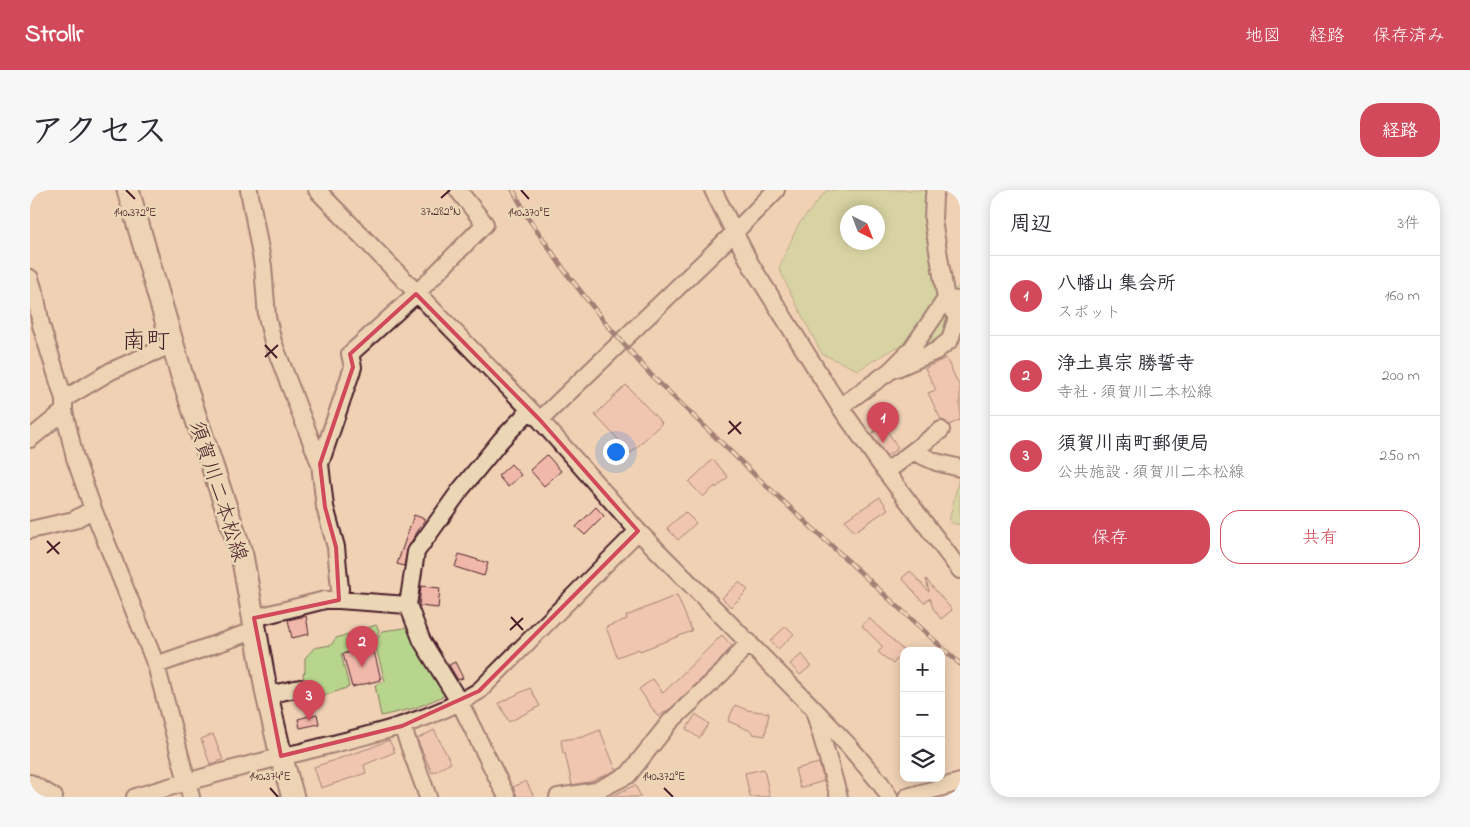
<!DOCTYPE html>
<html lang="ja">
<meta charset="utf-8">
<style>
:root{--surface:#fff;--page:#f7f7f7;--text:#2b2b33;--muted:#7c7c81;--line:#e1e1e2;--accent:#d1495b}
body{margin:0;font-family:"Indie Flower","Klee One",sans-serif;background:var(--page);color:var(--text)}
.controls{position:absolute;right:15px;bottom:15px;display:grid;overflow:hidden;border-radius:10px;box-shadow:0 2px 12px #0003}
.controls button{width:45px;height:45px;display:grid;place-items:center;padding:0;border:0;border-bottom:1px solid var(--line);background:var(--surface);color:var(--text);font:25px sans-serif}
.compass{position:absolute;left:810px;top:15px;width:45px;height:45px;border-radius:50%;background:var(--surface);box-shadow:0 2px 12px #0003;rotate:138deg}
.you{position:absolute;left:585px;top:261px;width:18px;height:18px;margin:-12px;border:4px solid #fff;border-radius:50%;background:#1a73e8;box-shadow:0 0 0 8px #1a73e833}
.badge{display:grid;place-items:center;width:32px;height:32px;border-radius:50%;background:var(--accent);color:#fff;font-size:16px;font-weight:700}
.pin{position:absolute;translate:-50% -41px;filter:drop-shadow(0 1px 2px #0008)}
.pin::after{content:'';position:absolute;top:26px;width:18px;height:15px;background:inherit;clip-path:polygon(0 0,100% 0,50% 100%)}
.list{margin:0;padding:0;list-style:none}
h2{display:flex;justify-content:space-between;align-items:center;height:65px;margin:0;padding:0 20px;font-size:21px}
h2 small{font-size:16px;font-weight:400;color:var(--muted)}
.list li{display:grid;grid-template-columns:32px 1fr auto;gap:15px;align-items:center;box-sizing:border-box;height:80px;padding:0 20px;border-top:1px solid var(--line)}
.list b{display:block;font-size:19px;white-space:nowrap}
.list p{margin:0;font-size:16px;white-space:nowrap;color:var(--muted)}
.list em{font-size:16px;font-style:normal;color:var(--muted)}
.actions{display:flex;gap:10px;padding:15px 20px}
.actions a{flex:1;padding:11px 0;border:1px solid var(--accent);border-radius:20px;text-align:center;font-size:18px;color:var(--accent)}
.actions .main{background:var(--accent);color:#fff}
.icon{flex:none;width:28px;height:28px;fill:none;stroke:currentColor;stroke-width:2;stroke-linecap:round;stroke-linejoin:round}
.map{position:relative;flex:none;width:930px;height:607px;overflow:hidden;border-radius:20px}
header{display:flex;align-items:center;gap:30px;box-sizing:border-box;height:70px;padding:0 25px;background:var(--accent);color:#fff}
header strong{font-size:24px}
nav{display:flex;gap:28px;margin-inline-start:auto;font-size:18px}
.intro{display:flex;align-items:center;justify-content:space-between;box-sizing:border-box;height:120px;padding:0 30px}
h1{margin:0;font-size:35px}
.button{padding:12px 22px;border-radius:20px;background:var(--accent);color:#fff;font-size:18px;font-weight:700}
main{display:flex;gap:30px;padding:0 30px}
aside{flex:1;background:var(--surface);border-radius:20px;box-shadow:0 2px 12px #0003}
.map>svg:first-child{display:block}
.green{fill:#b8d58d;stroke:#817a5c;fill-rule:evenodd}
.building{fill:#f1b8aa;stroke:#4a1f2b}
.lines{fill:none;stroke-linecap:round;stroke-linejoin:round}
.minor-casing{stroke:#4a1f2b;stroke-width:20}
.major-casing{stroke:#4a1f2b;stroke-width:25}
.minor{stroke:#ebd7b5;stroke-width:16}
.major{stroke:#ebd7b5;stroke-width:21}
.rail-casing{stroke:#4a1f2b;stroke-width:5}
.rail{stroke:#ebd7b5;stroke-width:3;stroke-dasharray:9;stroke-linecap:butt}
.marked{fill:none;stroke:#d1495b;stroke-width:4;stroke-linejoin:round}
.ticks{fill:none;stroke:#4a1f2b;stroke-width:2}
.labels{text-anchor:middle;stroke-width:5;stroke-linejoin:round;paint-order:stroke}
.street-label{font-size:21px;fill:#4a1f2b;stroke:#ebd7b5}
.quarter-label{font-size:24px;fill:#4a1f2b;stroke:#ebd7b5}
.ticks-label{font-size:12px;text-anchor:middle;fill:#4a1f2b;stroke:#ebd7b5;stroke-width:5;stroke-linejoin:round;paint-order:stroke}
</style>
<header>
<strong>Strollr</strong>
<nav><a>地図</a><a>経路</a><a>保存済み</a></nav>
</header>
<div class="intro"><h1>アクセス</h1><a class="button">経路</a></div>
<main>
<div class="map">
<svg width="930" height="607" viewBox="0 0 930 607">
<rect width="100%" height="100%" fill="#f0d1b4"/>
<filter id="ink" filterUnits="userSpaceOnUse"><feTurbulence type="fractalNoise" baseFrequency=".02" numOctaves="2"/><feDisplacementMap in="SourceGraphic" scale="10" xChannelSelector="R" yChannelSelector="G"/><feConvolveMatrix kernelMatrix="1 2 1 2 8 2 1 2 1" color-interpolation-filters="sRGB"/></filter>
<g filter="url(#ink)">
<path class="green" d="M797 0H899L909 104 930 97V151L886 175 866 157 828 180 792 164 760 102 749 78 768 35ZM818 22H848V52H818Z
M929 287 930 288V335L919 332Z
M346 435 349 440 344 455 311 464 319 497 277 512 273 484 275 482V468L284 458 301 455 306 448Z
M382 437 416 505 385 518 351 526 345 495 355 491 345 454 352 441Z"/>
<path class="building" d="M916 168 930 197V230L919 235 915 231 911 230 898 203 906 200 895 178Z
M596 195 632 233 601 263 565 225Z
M854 235 868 258 857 266 841 244Z
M517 265 531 281 514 296 500 280Z
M683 269 698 287 686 298 685 296 673 307 659 292Z
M481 274 491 285 478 297 468 286Z
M850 307 858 319 824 342 815 330Z
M566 317 574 326 555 345 546 337Z
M655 322 666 333 648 350 637 338Z
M384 325 395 329 378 357 374 376 367 374Z
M429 364 458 373 454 386 425 377Z
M880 381 899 402 896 389 922 420 911 429 903 418 900 408 894 413 872 388Z
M709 392 718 400 701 417 692 408Z
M391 396 410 398 408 418 389 416Z
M647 405 662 441 610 461 609 459 587 467 576 437 597 429 596 426Z
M276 426 279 444 262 448 258 430Z
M839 428 874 461 863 474 848 462 853 457 832 436Z
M756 436 764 444 748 459 740 451Z
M692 445 702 456 685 476 641 518 628 527 609 499 623 489 633 503Z
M343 457 351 490 322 497 313 464Z
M772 464 781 476 770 485 760 474Z
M425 472 433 488 428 490 419 475Z
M500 498 510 516 479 532 469 513Z
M705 515 717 520 739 523 735 546 723 544V542L698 531Z
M287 524 289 534 270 538 268 529Z
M666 524 679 534 669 548 656 539Z
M404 540 421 573 402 583 387 549Z
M570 540 586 580 559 592 542 595 535 563 533 564 531 550 553 547Z
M183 544 193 570 180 574 171 549Z
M359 550 365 562 334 575 336 583 291 598 284 577 340 558Z
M789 573 794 591 770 598 765 579Z
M734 579 740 607H720L715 583Z
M496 591 504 607H487L483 597Z
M605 595 611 607H580Z"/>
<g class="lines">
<g class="minor-casing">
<path id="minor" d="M219 0 233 76 237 127 243 152 290 274 295 317 306 357 310 399 309 410
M287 0 510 230 608 341 783 518 818 555 851 594 859 607
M683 0 721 75 810 217 856 282 930 380
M0 88 6 108 11 135 34 209V221L45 268 63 319 126 475 161 607
M867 178 906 161 920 150 927 127 916 109 930 110
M34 209 81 181 143 154
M810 217 860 181 881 160 916 109 903 30 904 6 906 0
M510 230 705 42 746 0
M0 249 34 221
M884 262 906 272 930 278
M290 274 323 177 320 164 386 104 455 34 428 0
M856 282 911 240
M0 340 44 330 63 319
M224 428 295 410H309L378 415
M126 475 226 440
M237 505 270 498
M784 520 809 607
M372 536 398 607
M0 593 24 607
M105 607C159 591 212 576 267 563 329 547 394 535 449 501L608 341
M477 607 430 513 392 451 378 415 386 362 431 299 471 250 500 220
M528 607 566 601 598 585 640 532 692 483 719 452
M877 607 930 592"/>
</g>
<g class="major-casing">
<path id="major" d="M98 0 152 186 212 365 237 505 251 566 263 607"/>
</g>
<use href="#minor" class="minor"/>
<use href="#major" class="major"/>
<g class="rail-casing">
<path id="rail" d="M483 0 499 29 537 84 578 136 621 185 729 289 930 474"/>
</g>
<use href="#rail" class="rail"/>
</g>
</g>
<path d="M0 0H930V607H0ZM386 104 510 230 608 341 449 501 372 536 251 566 224 428 309 410 306 357 295 317 290 274 323 177 320 164Z" fill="#f0d1b4" fill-opacity=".55" fill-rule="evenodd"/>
<path class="marked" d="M386 104 510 230 608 341 449 501 372 536 251 566 224 428 309 410 306 357 295 317 290 274 323 177 320 164Z"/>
<path class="ticks" d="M96 0 105 9M491 0 499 9M411 8 420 0M235 155 247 168M235 167 248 155M699 231 711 244M698 244 711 232M17 351 29 364M17 363 30 352M481 427 493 440M480 440 493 428M240 598 248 607M634 598 643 607"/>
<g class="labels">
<g class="street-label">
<text transform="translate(189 301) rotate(72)" y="7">須賀川二本松線</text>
</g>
<g class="quarter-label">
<text x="116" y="158">南町</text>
</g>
</g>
<g class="ticks-label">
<text x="411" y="25">37.282°N</text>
<text x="105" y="26">140.372°E</text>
<text x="499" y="26">140.370°E</text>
<text x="240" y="590">140.374°E</text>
<text x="634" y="590">140.372°E</text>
</g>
</svg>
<div class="controls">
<button>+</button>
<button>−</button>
<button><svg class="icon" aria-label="layers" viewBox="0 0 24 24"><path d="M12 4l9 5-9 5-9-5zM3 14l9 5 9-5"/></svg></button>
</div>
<svg class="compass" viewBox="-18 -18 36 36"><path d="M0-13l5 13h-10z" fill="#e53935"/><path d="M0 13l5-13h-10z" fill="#7c7c81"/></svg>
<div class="you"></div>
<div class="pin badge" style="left:853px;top:253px">1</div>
<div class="pin badge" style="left:332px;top:477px">2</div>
<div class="pin badge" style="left:279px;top:531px">3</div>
</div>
<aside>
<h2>周辺<small>3件</small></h2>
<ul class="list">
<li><span class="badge">1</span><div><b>八幡山 集会所</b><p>スポット</p></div><em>160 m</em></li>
<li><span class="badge">2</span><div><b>浄土真宗 勝誓寺</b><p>寺社 · 須賀川二本松線</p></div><em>200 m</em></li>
<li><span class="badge">3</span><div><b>須賀川南町郵便局</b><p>公共施設 · 須賀川二本松線</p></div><em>250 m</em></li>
</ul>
<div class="actions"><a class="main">保存</a><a>共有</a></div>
</aside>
</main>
